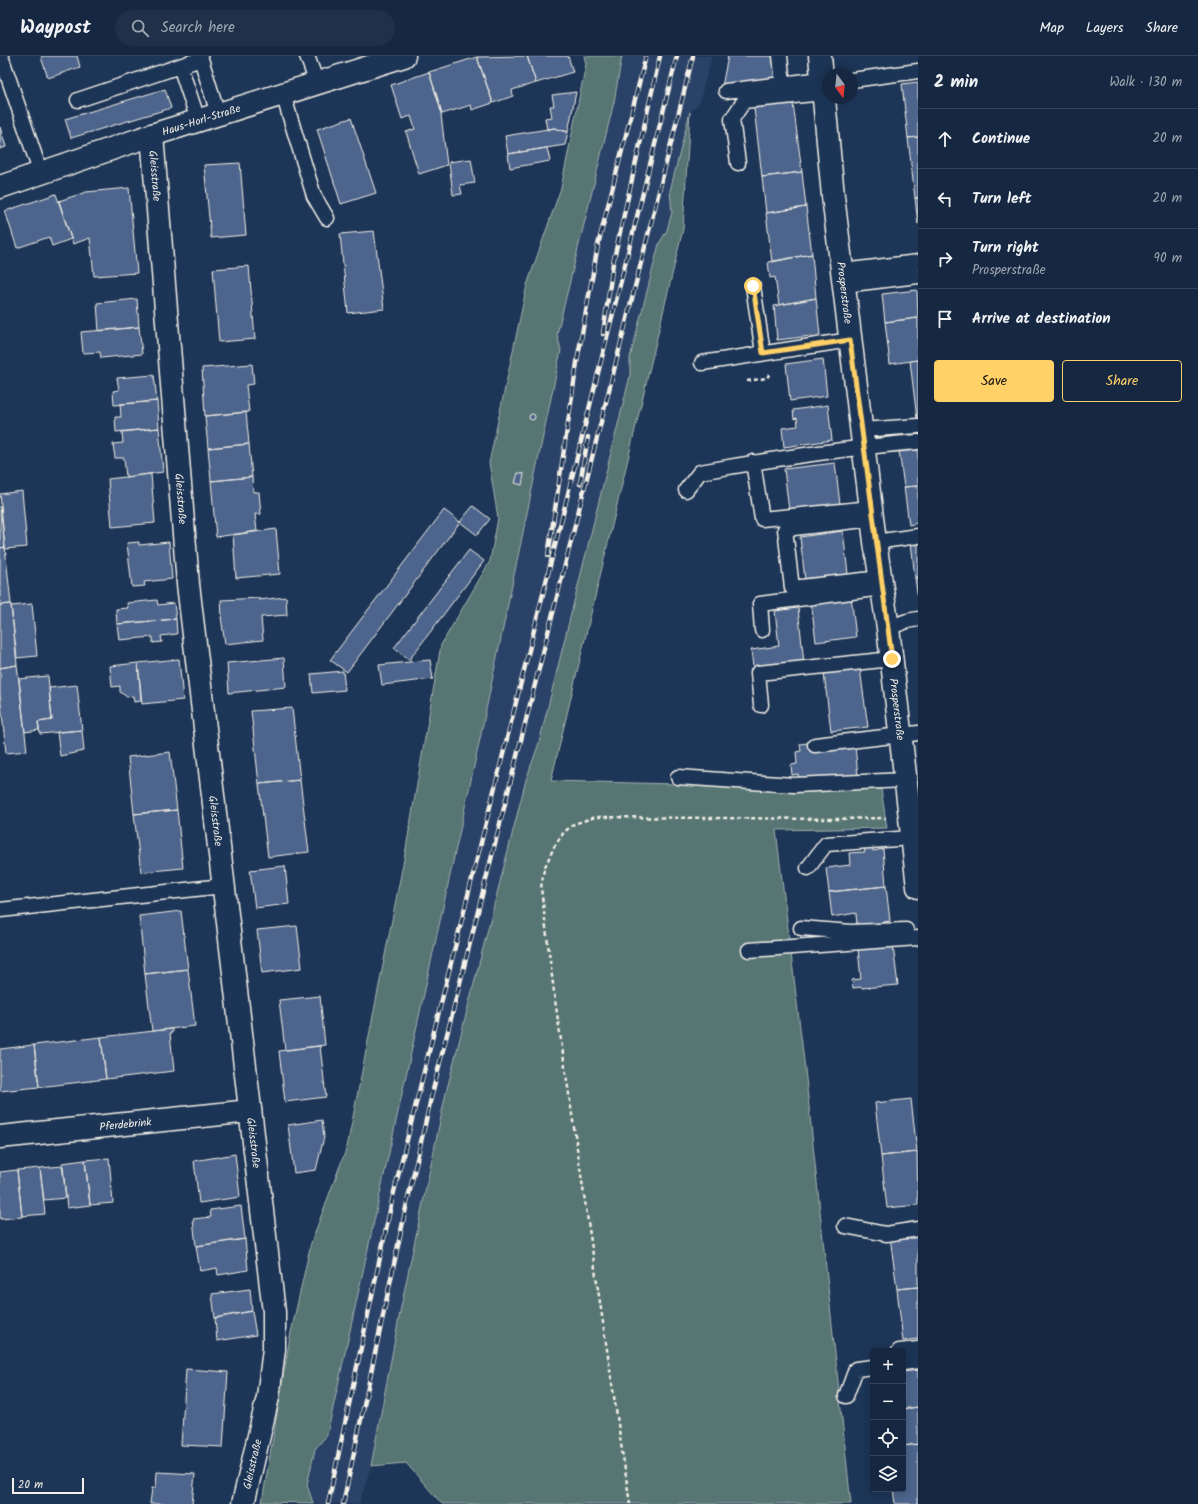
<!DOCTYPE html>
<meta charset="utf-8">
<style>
:root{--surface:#162841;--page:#1f3048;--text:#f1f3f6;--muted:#9ea6b1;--line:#35445a;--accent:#ffd166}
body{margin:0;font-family:Kalam,sans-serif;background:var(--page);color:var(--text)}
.controls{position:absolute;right:12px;bottom:12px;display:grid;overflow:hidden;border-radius:4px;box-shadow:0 2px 10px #0003}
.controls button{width:36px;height:36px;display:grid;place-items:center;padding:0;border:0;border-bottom:1px solid var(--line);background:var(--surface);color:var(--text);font:20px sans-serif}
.compass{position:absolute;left:822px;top:12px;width:36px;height:36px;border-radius:50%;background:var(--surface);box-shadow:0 2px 10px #0003;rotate:165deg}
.scale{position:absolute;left:12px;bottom:10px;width:72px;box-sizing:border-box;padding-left:4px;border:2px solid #f4f1e8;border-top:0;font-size:11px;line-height:14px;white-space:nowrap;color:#f4f1e8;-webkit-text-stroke:3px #1d3557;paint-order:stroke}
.stop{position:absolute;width:12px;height:12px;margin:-9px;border:3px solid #ffd166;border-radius:50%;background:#fff}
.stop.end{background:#ffd166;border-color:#fff;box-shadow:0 1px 4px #0008}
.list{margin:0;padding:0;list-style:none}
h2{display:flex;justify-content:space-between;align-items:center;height:52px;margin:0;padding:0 16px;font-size:17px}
h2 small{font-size:13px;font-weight:400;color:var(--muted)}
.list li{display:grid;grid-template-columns:26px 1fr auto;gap:12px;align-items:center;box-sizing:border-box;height:60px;padding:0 16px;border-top:1px solid var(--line)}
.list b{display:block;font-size:15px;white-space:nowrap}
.list p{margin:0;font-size:13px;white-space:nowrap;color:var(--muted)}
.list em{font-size:13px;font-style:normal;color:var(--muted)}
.actions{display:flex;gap:8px;padding:12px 16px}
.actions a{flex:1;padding:9px 0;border:1px solid var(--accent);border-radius:4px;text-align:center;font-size:14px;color:var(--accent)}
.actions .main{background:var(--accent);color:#111}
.icon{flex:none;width:22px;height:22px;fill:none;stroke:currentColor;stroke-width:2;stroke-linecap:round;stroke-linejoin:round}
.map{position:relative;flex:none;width:918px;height:1448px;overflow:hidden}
header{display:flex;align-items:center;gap:24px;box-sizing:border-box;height:56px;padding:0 20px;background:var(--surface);border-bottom:1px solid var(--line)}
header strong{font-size:19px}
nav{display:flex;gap:22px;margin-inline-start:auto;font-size:14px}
.search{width:280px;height:36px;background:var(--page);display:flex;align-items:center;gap:10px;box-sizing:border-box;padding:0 14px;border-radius:22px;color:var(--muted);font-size:15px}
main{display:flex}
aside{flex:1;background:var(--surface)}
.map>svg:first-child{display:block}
.built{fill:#2c4367}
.green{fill:#567473;stroke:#a5b2ae}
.building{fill:#4e658c;stroke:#f4f1e8}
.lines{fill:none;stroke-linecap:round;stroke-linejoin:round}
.service-casing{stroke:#f4f1e8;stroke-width:17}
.minor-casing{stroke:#f4f1e8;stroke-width:25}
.secondary-casing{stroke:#f4f1e8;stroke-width:25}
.path{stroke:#f4f1e8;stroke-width:2.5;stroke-dasharray:4 3;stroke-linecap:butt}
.service{stroke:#1d3557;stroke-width:14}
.minor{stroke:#1d3557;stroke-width:22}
.secondary{stroke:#1d3557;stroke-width:22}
.rail-casing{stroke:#f4f1e8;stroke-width:4.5}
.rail{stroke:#1d3557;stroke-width:3;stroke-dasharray:9;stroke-linecap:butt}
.route{stroke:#ffd166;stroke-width:5}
.labels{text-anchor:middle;stroke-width:3;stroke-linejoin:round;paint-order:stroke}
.street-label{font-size:11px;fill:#f4f1e8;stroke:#1d3557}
</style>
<header>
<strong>Waypost</strong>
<div class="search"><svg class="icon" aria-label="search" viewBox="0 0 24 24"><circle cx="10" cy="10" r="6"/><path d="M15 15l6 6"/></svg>Search here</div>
<nav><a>Map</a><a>Layers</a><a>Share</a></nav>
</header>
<main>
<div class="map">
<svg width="918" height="1448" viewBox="0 0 918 1448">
<rect width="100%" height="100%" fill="#1d3557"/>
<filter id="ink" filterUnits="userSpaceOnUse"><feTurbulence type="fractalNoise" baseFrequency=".025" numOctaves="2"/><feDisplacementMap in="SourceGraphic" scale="8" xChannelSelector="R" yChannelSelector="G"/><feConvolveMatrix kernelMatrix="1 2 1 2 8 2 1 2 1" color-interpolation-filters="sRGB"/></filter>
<g filter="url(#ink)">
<path class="built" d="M622 0H712L699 47 690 56 670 135 672 156 667 174 659 188 630 302V320L539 687 526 724 446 1037 401 1251 371 1410 359 1448H313L307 1429 315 1393 327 1379 478 692 561 295 557 278 614 46Z"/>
<path class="green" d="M584 0H622L614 46 557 278 561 294 478 692 327 1379 315 1393 307 1429 313 1447 262 1446 290 1281 311 1187 347 1091 405 798 441 589 490 505 498 462 489 407 527 229 561 132 586 8Z
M690 56 683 173 551 725 881 733 887 772 776 774 805 1013 851 1448H442L406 1407 371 1410 401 1251 446 1037 526 724 539 687 630 320V302L659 188 667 174 672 156 670 135Z"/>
<path class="building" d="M43 0H77L80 11 48 22 41 1Z
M527 0H568L573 16 536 27Z
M527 0 536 27 512 34 513 40 493 47 477 1Z
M728 0H776L779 24 722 31Z
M477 1 493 47 472 54 471 49 442 58 429 16Z
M429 16 440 50 447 109 419 118 406 76 415 73 411 60 402 63 391 29Z
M918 26V81L908 82 902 28Z
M165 33 171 52 71 82 65 63Z
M576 36 568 76 554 72 547 74 545 62 552 61 550 50H554L552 39Z
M793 47 802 116 762 121 754 52Z
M351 62 376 137 341 148 317 73Z
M0 71 6 91 0 93Z
M554 72 568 76 565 89 508 98 505 80Z
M918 81V142H915L908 82Z
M547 92 550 105 510 112 508 98Z
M471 103 475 127 460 129 462 138 453 139 449 106Z
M240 107 246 179 211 182 204 109Z
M802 116 806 151 766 157 762 121Z
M129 132 137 217 94 220 90 182 73 188 59 145 86 136Z
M56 138 71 183 52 190 49 181 17 192 5 155Z
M915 142H918V168Z
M806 151 812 198 772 206 766 157Z
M374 175 384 253 348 257 340 178Z
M812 198 816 242 779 249 775 221 770 222 768 206Z
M249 210 255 283 219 286 213 213Z
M917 234 918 262 885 266 882 238Z
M816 242 820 279 777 284 774 250Z
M137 243 139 271 99 275 97 247Z
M918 262V304L890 308 885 266Z
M139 271 142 298 101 302 100 296 83 297 81 276Z
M823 303 827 340 790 345 786 308Z
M918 304V362L917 363 910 305Z
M252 308 254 328 246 329 249 356 205 360 202 312Z
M154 319 157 345 114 349 113 335 119 334 117 322Z
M157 345 159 372 116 376 115 361H121L120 348Z
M828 349 832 384 784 391 782 372 798 370 797 362 794 363 793 354Z
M246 356 249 388 208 392 205 360Z
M529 361a3 3 0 1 1 6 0a3 3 0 1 1-6 0Z
M159 372 163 416 126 421 124 402H115L113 388 123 387 122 376Z
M249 388 252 421 211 425 208 392Z
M918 392V430L904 431 899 394Z
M835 407 840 448 789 455 784 413Z
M518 417 524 418 522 429 515 427Z
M151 418 155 467 112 471 108 423Z
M252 421 253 436H259L261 458H255L257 475 216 481 211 425Z
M918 430V467L909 469 904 431Z
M22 435 27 491 5 493 0 438Z
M0 450 5 491 0 492Z
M473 450 490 463 477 479 460 466Z
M444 454 460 466 347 616 330 604Z
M276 473 280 518 236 522 233 479Z
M843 475 848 518 805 524 800 481Z
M139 486V489L169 486 172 523 144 526 145 530 132 531 127 487Z
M911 486H918V521L915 522Z
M5 491 11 548 0 549V492Z
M469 494 484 505 409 604 394 592Z
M918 521V544L915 522Z
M851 540 856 581 816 586 811 545Z
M286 541 287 559 261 561 263 584 225 588 221 561H222L221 544 259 542V544Z
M157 544 158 549 174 547 176 563 117 568 116 553 128 552 127 547Z
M11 548 17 609 0 612V549Z
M32 548 37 600 17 602 11 550Z
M798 552 804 607 753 611 751 594 779 590 775 555Z
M176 563 177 578 161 580 162 586 153 587V581L119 584 117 568Z
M284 602 286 631 229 637 227 607Z
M179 603 183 644 142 648 138 607Z
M430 604 433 623 382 629 379 609Z
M138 607 141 645 134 646 133 640 127 641 120 636V630L112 631 110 610Z
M17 609 27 695 6 697 0 637V612Z
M860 613 868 671 831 675 824 618Z
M343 615 345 634 313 637 311 618Z
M48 620 52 664 38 666 39 674 25 676 19 623Z
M77 629 82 674 40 678 38 666 52 664 49 632Z
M292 652 300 724 259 728 251 655Z
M82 674 84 695 60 700 57 676Z
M815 686 855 690 858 720 799 724 798 718 792 719 791 709 797 708 796 696 801 695 800 688Z
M170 696 177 754 134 758 128 701Z
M300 724 309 796 268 801 259 728Z
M177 754 183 812 141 816 134 758Z
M872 789 873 795 883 793 886 830 829 836 826 812 850 809 849 797 865 796 864 790Z
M285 810 289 848 255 852 250 814Z
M886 830 890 865 883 866V871L875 872V867L857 869 856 857 832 861 829 836Z
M181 855 188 913 145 918 139 860Z
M297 870 302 912 262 917 257 874Z
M893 890 898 929 862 932V931L853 932 852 924 861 923 858 893Z
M188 913 195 970 152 975 145 918Z
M320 940 325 989 285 994 279 944Z
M172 973V977H170L174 1015 106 1023 101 981Z
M101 981 106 1023 39 1031 34 989Z
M34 989 39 1031 0 1035V993Z
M320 990 326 1041 285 1046 279 995Z
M911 1043 917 1096 881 1100 875 1047Z
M322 1064 324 1081 316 1114 294 1117 288 1069Z
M917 1096 918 1149 887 1152 881 1100Z
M235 1098 240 1141 199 1147 194 1105Z
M109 1102 113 1147 90 1149 85 1104Z
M85 1104 90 1149 67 1152 62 1107Z
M63 1110 66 1142 44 1144 40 1112Z
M40 1112 45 1158 22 1160 17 1114Z
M17 1114 22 1161 0 1163V1116Z
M241 1150 245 1183 196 1190 193 1163 211 1161 210 1154Z
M918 1177V1231L897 1233 890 1181Z
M245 1183 248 1214 218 1219 217 1212 200 1215 196 1190Z
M918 1231V1283L903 1285 897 1233Z
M250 1233 252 1255 215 1262 212 1238Z
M252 1255 256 1279 217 1285 215 1262Z
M186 1313 228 1316 223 1391 181 1389Z
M918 1314V1351L903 1353V1316Z
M918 1351V1388L903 1390V1353Z
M918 1388V1448H895L893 1433H903V1390Z
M157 1416 195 1418 192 1448H150L152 1432H156Z"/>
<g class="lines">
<g class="service-casing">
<path id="service" d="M1 0 41 118
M307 0 317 27
M780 0 783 28
M180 10 198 64
M852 24 918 15
M726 35 822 23
M283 38 314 140 327 162
M78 44 201 3 218 58
M738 107 732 63 744 45 824 37
M842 215 918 206
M844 229 918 220
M753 230 763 297
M702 307 850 284
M862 374 918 370
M753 406 762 463 871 452
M686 434 700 416C772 403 845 392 918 386
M873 463 785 473 792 532 881 522
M875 486 918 480
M888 572 907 565 918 563
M762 574 760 548 882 532
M761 649 758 617 892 603
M815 689 918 677
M678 721 794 729 906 724
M808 812 826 788 912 782
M0 854 223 830
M801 872 851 876 906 874
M749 894 918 882
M845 1170 886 1178 918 1173
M899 1295 918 1293
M903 1307 918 1305
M846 1340 856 1313 873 1311"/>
</g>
<g class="minor-casing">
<g id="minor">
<path id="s1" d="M152 79 188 528 274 1256V1293L268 1341 243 1448"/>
<path id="s2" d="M0 131 152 79 404 0"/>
<path id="s3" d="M0 1081 250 1055"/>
</g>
</g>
<g class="secondary-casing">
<g id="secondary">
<path id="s4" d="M820 0 833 140 875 486 888 572 918 831"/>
</g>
</g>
<path class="path" d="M747 325 767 322 770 317
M630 1448 555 944 541 832 544 813 554 791 564 776 574 768 595 761 834 763 886 762"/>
<use href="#service" class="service"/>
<use href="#minor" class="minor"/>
<use href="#secondary" class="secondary"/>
<g class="rail-casing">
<path id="rail" d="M603 278 613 207 660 0
M580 428 588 381
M548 500 578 300 598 189 646 0
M328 1448 393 1140 677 0
M343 1448 407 1147 432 1038 693 0"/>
</g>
<use href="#rail" class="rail"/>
</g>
</g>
<g class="lines" filter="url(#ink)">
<path class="route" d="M753 230 763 297 850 284 892 603"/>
</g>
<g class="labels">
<g class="street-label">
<text dy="4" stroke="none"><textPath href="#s2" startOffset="212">Haus-Horl-Straße</textPath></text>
<text dy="4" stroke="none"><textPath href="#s1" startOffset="41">Gleisstraße</textPath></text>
<text dy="4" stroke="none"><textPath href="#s4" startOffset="238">Prosperstraße</textPath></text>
<text dy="4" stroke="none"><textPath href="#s1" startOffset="365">Gleisstraße</textPath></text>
<text dy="4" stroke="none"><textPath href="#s4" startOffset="658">Prosperstraße</textPath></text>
<text dy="4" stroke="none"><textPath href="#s1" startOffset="689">Gleisstraße</textPath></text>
<text dy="4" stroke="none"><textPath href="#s3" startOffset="126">Pferdebrink</textPath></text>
<text dy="4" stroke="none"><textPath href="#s1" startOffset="1013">Gleisstraße</textPath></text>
<text transform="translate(252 1408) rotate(-77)" y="4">Gleisstraße</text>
</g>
</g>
</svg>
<div class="controls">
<button>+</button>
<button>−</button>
<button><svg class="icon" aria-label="locate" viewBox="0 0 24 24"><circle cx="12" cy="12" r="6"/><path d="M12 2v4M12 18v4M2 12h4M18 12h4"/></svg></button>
<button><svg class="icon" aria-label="layers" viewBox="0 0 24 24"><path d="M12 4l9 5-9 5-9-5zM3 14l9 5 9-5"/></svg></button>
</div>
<svg class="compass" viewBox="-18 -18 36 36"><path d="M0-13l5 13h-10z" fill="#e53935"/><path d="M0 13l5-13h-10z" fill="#9ea6b1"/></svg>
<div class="scale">20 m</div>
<div class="stop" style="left:753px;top:230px"></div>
<div class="stop end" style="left:892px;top:603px"></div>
</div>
<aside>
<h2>2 min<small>Walk · 130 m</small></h2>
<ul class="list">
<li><svg class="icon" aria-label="ahead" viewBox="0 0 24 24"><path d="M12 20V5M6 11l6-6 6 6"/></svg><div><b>Continue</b></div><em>20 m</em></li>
<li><svg class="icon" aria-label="left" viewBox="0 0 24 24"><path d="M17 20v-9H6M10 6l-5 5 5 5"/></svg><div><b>Turn left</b></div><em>20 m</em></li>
<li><svg class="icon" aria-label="right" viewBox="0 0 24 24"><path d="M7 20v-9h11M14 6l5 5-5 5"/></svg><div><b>Turn right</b><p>Prosperstraße</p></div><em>90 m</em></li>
<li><svg class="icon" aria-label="arrive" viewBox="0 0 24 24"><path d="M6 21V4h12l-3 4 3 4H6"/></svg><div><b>Arrive at destination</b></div></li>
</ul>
<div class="actions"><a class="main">Save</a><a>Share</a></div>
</aside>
</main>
